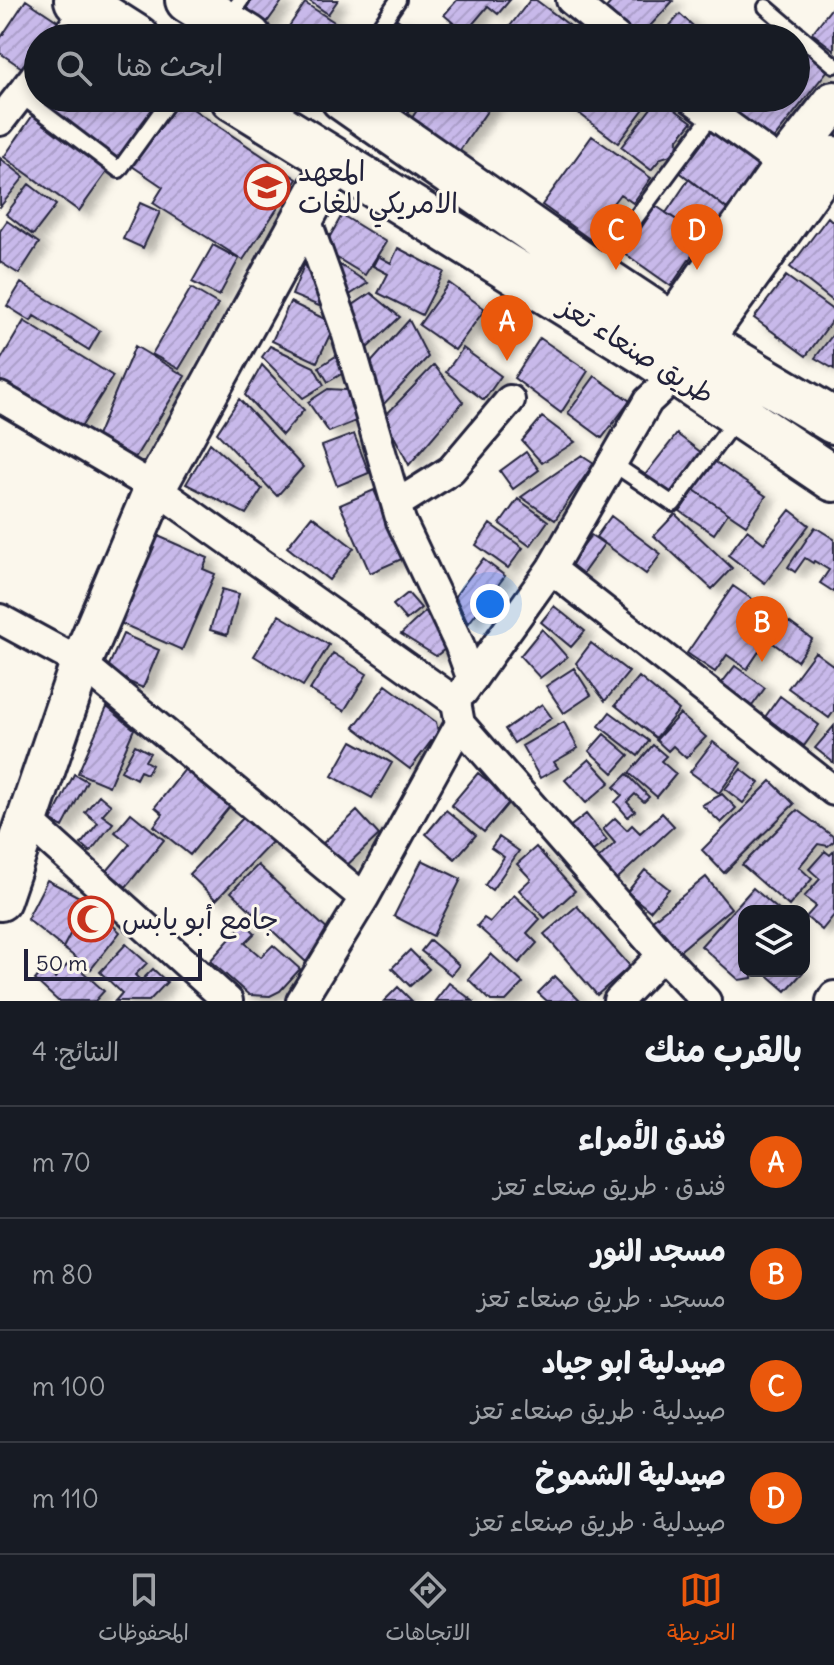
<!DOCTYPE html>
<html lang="ar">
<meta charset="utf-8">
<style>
:root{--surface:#171b24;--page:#242831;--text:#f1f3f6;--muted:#9ea1a6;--line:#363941;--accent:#ea580c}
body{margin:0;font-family:Delius,"Playpen Sans Arabic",sans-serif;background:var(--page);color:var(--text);direction:rtl}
.controls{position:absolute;right:24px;bottom:24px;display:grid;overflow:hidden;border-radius:16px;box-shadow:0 4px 12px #0003}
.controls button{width:72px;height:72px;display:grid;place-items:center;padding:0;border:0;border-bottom:2px solid var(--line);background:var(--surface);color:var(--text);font:40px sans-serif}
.scale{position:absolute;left:24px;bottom:20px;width:178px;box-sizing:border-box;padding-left:8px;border:4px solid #22223b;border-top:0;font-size:22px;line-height:28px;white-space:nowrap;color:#22223b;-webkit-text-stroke:6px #fbf7ec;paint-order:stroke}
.you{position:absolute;left:490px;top:604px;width:28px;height:28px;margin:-20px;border:6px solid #fff;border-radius:50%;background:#1a73e8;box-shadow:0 0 0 12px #1a73e833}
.badge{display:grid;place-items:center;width:52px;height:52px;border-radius:50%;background:var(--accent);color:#fff;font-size:26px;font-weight:700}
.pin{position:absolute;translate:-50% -66px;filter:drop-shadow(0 2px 4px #0008)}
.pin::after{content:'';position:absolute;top:42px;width:28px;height:24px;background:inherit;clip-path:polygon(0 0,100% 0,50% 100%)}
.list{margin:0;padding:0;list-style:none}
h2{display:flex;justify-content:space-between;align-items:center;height:104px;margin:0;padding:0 32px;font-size:34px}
h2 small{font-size:26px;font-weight:400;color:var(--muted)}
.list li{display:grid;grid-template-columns:52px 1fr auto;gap:24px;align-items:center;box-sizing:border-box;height:112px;padding:0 32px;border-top:2px solid var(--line)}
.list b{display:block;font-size:30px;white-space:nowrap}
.list p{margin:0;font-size:26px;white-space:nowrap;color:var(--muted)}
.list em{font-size:26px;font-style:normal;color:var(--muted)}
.icon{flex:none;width:44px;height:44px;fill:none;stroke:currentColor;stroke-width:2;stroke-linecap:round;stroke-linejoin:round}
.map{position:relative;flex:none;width:834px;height:1001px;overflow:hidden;direction:ltr}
.search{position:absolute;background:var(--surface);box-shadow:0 4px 12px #0003;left:24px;right:24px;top:24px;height:88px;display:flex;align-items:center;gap:20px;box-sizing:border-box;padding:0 28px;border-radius:44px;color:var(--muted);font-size:30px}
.sheet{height:552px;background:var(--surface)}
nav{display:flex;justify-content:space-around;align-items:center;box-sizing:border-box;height:112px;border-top:2px solid var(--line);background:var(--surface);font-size:22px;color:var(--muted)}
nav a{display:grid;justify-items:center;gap:4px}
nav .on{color:var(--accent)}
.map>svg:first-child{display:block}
.building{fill:url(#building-hatch);stroke:#22223b;stroke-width:2;filter:url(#shadow)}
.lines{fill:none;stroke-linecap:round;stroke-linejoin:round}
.lane-casing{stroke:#22223b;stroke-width:20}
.street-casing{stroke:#22223b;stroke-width:34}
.secondary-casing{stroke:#22223b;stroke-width:46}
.highway-casing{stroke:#22223b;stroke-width:50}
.lane{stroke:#fbf7ec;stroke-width:14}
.street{stroke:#fbf7ec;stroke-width:28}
.secondary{stroke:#fbf7ec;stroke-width:40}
.highway{stroke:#fbf7ec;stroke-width:44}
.labels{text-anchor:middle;stroke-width:6;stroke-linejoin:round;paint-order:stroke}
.poi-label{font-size:28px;fill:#22223b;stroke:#fbf7ec;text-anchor:start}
.street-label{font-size:28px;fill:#22223b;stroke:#fbf7ec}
</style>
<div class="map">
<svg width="834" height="1001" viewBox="0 0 834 1001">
<defs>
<pattern id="building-hatch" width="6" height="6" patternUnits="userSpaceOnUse" patternTransform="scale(2)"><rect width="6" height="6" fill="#c8b9ea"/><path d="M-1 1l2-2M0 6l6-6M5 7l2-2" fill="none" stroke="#ac9fca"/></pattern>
<filter id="shadow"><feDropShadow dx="9" dy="5" stdDeviation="4" flood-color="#0004"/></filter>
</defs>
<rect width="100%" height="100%" fill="#fbf7ec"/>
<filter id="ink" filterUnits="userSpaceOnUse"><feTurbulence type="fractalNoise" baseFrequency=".0125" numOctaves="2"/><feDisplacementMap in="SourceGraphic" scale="16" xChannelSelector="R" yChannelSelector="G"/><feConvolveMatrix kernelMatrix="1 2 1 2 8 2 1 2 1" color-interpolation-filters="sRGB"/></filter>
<g filter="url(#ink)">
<path class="building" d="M26 0 59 22 48 38H38V52L25 70 0 53V39Z
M252 0H283L260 32 239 17Z
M308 0H338L328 14Z
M457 0H510L498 14 488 6 465 33 444 15Z
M530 0H536L586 38H501Z
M613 0H671L673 1 639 38 606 8Z
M305 3 359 38H281Z
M834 5V50L812 33Z
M680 14 702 34 698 38H659Z
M397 19 424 38H384Z
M796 44 828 70 771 142 715 98H796Z
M38 91V98H162L116 160 32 99Z
M363 98H417L401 123Z
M425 98H496L456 156 408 124Z
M559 98H652L618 143Z
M659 98 692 122 678 139 677 153 661 158 651 170 621 147Z
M178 99 297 179 243 260 153 203 163 187 132 166Z
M33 115 109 169 79 211 4 157Z
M710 129 760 168 727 209 677 170Z
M592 136 651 178 633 203 620 194 604 215 611 221 595 243 542 205Z
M0 158 24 177 0 207Z
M689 179 727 209 704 238 666 213Z
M29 184 56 205 33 235 6 214Z
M140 203 160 212 143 248 123 239Z
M656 206 704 238 671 286 624 253Z
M342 215 386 242 365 275 334 256 329 238Z
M828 217 834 223V302L790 267Z
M7 221 39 243 19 274 0 262V231Z
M213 245 239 259 219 296 192 282Z
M398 248 444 272 422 315 378 293 388 274 373 266 378 256 391 263Z
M337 263 368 283 345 298Z
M304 265 318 270 329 310 292 295Z
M786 276 834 311V318L806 356 754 318Z
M21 283 100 331 89 350 34 316 31 321 7 306Z
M449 283 485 309 455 350 419 325Z
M191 288 218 304 179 369 152 354Z
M371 293 400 317 363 352 347 309Z
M290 302 335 324 317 362 272 341Z
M409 320 428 357 382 406 367 367Z
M24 321 113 376 80 429 0 380V361Z
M834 333V369L815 358Z
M540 338 588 371 561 413 514 378Z
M135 346 185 376 135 458 97 436Z
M270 346 314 367 324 385 303 398 262 357Z
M463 348 501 376 484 400 446 372Z
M336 356 345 372 328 382 319 367Z
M262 365 304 410 282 435 245 395Z
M434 365 463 402 409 465 384 417Z
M595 376 630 401 602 438 568 413Z
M328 389 346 390 356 421 329 432 308 402Z
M239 399 303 467 277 496 217 433Z
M542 417 575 442 542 463 522 441Z
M354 434 369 473 337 486 322 446Z
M677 434 703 454 671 495 645 475Z
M210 443 262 489 246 514 186 484Z
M526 452 539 470 513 489 500 471Z
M582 455 594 463 555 520 521 497Z
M714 461 766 496 746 525 694 490Z
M374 490 404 558 370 573 340 505Z
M694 490 728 513 714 534 680 511Z
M518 499 548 521 530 546 500 524Z
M790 510 809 525 765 583 728 555 747 530 764 543Z
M675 514 732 568 712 589 654 536Z
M312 516 354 548 329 580 287 547Z
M611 516 661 554 646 574 596 537Z
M490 524 523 548 508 568 476 545Z
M815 527 834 539V592L820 583 829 570 814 561 813 563 805 558 795 572 788 567Z
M591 535 604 544 581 576 568 566Z
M158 536 208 558 203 569 215 574 182 650 120 623Z
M483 559 505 576 468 624 455 596Z
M733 586 781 619 747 669 727 655 715 672 687 653Z
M222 589 239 594 227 635 210 630Z
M408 593 421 608 406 620 393 605Z
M554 606 585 631 571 647 541 622Z
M428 609 449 646 436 656 401 634Z
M279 615 329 645 303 686 254 656Z
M789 622 812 639 797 661 773 643Z
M542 629 567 657 540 678 520 656Z
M123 634 159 650 143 688 106 672Z
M591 643 629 672 605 701 576 663Z
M815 652 834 666V711L829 718 788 688Z
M333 653 367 674 344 711 310 690Z
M735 666 765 688 752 706 721 684Z
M574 668 591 695 564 713 546 686Z
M639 677 679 710 656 738 615 705Z
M386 685 436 722 438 732 410 769 354 727Z
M780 696 819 725 804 746 765 717Z
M542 704 552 718 514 743 505 729Z
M107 707 134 729 109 786 78 773Z
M610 712 649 741 638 756 599 726Z
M680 714 706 737 686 758 673 746 668 751 656 740Z
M564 722 578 748 554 762 558 768 540 778 522 746Z
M834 726V763L815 748Z
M604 734 629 755 613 773 589 751Z
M352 741 392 763 372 798 332 776Z
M713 742 741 763 719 793 690 772Z
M135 745 150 753 145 761 152 765 147 774 140 771 136 779 121 771Z
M653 745 666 756 661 761 676 774 657 797 629 773Z
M589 759 610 782 586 803 565 780Z
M190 763 235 800 190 855 154 826 163 814 155 807Z
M741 769 759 783 743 803 725 789Z
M478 773 511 800 484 832 451 805Z
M74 774 87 781 63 827 51 821Z
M627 774 649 797 644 802 635 794 627 802 635 811 628 817 615 802 622 795 614 787Z
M771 781 794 804 724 873 702 850Z
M722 794 736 808 721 823 702 805Z
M99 795 111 805 102 815 113 823 90 852 81 844 98 823 85 812Z
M446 810 476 835 455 859 426 834Z
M797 810 834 837V841L828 846 818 844 799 867 812 879 789 906 742 865Z
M357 811 379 835 344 868 322 844Z
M131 813 164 840 126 887 107 871 130 844 115 832Z
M662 813 674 826 616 880 597 860 615 843 603 829 615 818 627 830 632 825 640 833Z
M586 814 607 840 588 855 567 829Z
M246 815 273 841 216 900 189 874Z
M499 837 519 851 492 890 485 885 504 857 491 848Z
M536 847 575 891 545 918 519 890 531 879 517 864Z
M825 851 830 855 834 851V915L822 930 806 917 816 906 804 897 820 879 809 869Z
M422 860 461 879 433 936 394 916Z
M258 865 332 934 306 962 231 892Z
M645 870 669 889 650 911 627 892Z
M706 877 731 908 676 954 650 922Z
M47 880 87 901 63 948 27 919Z
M753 888 780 911H744V971H753L752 978 739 980 701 946Z
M514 895 540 919 527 933 537 943 519 963 477 926 484 918 490 922Z
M87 901 120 932 91 969 63 948Z
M577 906 630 966 597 995 544 934Z
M238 916 255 933 245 943 261 957 273 945 300 969 280 991 270 996 249 995 210 961 239 929 233 922Z
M430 940 459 965 451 975 421 951Z
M126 944 147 963 135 975 141 981 153 969 167 982 149 1001H115L122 993 100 972Z
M410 950 429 969 410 986 392 968Z
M491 954 523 983 506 1001H491L468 979Z
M71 961 104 991 95 1001H58L35 980 45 968 55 978Z
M763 971 804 970V971L786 991Z
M555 976 580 1001H547L538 993Z
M449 983 473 1001H435Z
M398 987 412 1001H384Z"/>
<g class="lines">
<g class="lane-casing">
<path id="lane" d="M766 7 834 65
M227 19 241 0
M372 38 398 0
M20 95 119 170 171 98
M597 270 712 115
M612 463 673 504 736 419"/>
</g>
<g class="street-casing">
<path id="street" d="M571 0 617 38
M65 38 88 7
M691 98 784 166
M0 121 38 72
M305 216 345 328 401 521 459 644 472 680
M0 397 155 488 456 702 460 724 364 898 301 1001
M397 504 451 470 510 400
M551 569 834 791
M0 619 81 663 364 898
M463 692 551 569 648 401 677 374
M460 724 662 955 706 1001
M29 822 228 1001
M618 1001 662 955
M831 1001 834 996"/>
</g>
<g class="secondary-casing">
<path id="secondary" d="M654 352 784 166 834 102
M682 368 834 157
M0 900 81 663 155 488 334 162"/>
</g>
<g class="highway-casing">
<path id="highway" d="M77 0 137 38
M188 0 249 38
M233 98 651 356 834 479
M343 98 595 274 672 325 834 421"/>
</g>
<use href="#lane" class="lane"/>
<use href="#street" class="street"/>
<use href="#secondary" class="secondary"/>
<use href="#highway" class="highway"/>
</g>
</g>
<defs>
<g id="school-ring" transform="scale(2.3)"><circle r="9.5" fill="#fbf7ec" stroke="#c8321e" stroke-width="1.5"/><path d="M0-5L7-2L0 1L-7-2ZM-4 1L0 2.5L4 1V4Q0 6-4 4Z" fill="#c8321e"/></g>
<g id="mosque-ring" transform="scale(2.3)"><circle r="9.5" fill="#fbf7ec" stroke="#c8321e" stroke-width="1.5"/><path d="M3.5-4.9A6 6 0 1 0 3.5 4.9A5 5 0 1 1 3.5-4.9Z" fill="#c8321e"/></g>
</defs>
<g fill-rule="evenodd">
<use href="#school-ring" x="267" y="187"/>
<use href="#mosque-ring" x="91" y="919"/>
</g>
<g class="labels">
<g class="poi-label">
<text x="298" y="181">المعهد<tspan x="298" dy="32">الامريكي للغات</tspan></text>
<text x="122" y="929">جامع أبو يابس</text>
</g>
<g class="street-label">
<text transform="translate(637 350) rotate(32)" y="10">طريق صنعاء تعز</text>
</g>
</g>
</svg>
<div class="controls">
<button><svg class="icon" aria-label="layers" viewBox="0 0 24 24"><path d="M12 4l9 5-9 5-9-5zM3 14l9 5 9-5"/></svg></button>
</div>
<div class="scale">50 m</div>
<div class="you"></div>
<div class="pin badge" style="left:507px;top:361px">A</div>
<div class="pin badge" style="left:762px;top:662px">B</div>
<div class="pin badge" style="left:616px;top:270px">C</div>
<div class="pin badge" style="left:697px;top:270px">D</div>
<div class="search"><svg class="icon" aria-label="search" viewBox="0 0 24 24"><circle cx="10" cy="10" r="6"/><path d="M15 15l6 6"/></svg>ابحث هنا</div>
</div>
<section class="sheet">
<h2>بالقرب منك<small>النتائج: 4</small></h2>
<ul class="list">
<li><span class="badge">A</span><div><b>فندق الأمراء</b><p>فندق · طريق صنعاء تعز</p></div><em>70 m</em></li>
<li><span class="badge">B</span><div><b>مسجد النور</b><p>مسجد · طريق صنعاء تعز</p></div><em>80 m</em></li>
<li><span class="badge">C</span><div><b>صيدلية ابو جياد</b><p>صيدلية · طريق صنعاء تعز</p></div><em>100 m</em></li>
<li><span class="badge">D</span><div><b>صيدلية الشموخ</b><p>صيدلية · طريق صنعاء تعز</p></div><em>110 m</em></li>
</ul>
</section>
<nav>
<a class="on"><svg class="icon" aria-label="map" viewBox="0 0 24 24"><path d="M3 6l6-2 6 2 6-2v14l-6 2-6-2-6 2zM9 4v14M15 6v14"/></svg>الخريطة</a>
<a><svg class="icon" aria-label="directions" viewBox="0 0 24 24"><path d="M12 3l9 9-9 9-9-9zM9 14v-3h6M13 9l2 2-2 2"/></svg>الاتجاهات</a>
<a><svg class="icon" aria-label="saved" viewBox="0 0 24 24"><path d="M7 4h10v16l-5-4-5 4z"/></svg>المحفوظات</a>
</nav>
